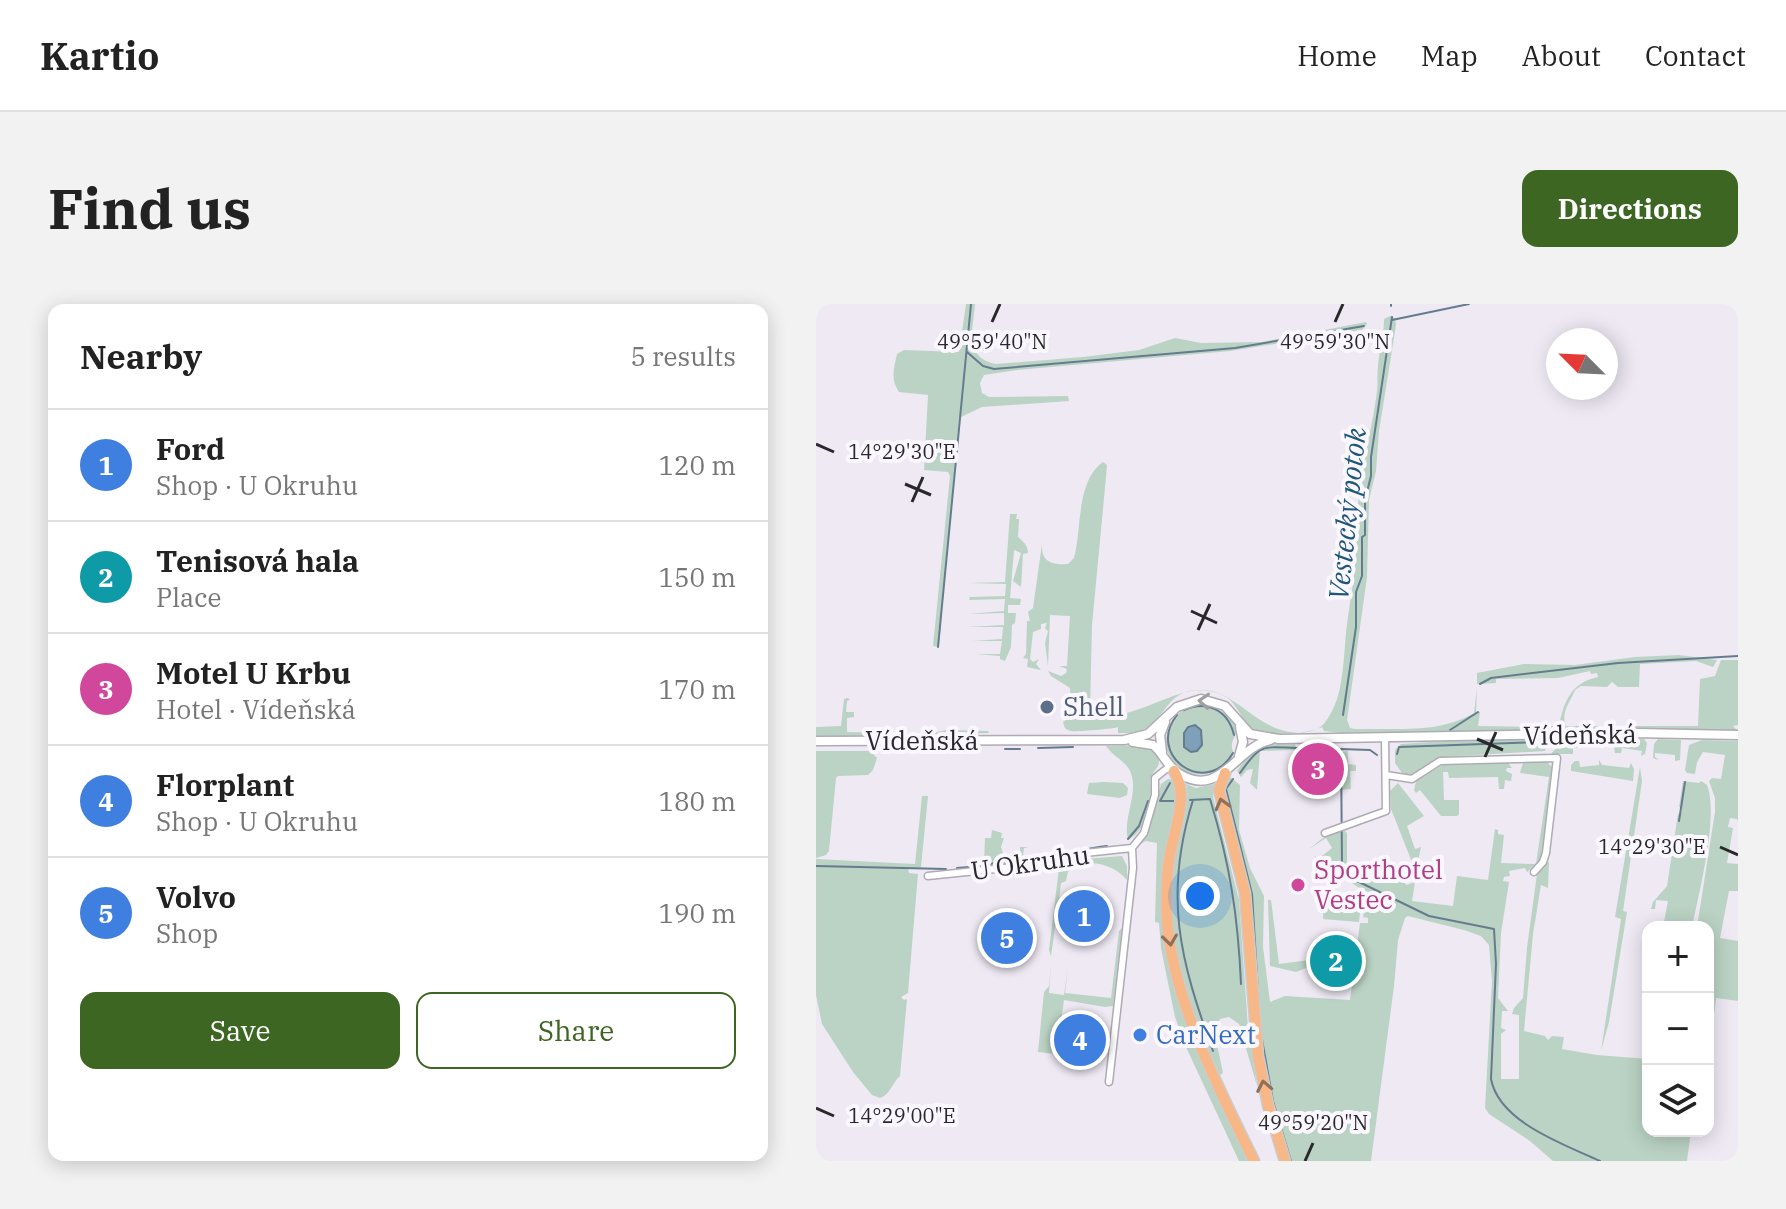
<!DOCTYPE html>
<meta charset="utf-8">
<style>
:root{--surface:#fff;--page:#f2f2f2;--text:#222;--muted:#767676;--line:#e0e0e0;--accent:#3d6622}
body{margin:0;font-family:"IBM Plex Serif",serif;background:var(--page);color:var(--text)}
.controls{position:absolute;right:24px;bottom:24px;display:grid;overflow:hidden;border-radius:16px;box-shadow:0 4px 20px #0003}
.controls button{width:72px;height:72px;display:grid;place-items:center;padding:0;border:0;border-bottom:2px solid var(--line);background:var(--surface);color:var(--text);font:40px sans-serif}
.compass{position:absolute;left:730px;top:24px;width:72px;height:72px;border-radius:50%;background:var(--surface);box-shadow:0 4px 20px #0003;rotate:294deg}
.you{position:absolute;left:384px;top:592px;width:28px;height:28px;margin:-20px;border:6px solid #fff;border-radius:50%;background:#1a73e8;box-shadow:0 0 0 12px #1a73e833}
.badge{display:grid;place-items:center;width:52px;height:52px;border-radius:50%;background:var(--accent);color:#fff;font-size:26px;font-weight:700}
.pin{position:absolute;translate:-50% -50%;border:4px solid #fff;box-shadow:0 2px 8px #0006}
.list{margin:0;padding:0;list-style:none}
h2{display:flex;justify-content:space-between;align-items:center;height:104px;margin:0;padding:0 32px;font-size:34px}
h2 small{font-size:26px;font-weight:400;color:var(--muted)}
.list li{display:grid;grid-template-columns:52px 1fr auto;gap:24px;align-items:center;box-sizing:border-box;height:112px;padding:0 32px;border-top:2px solid var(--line)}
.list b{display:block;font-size:30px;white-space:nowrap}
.list p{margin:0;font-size:26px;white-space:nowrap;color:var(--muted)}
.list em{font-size:26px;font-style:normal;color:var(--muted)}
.actions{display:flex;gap:16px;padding:24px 32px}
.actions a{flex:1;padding:18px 0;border:2px solid var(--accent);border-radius:16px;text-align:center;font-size:28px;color:var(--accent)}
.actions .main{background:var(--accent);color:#fff}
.icon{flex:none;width:44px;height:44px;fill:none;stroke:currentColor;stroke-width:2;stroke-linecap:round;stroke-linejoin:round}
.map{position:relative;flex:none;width:922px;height:857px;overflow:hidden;border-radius:16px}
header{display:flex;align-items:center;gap:48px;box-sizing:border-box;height:112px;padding:0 40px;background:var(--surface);border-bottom:2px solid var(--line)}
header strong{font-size:38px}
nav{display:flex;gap:44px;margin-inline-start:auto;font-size:28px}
.intro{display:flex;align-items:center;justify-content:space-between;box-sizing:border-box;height:192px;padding:0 48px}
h1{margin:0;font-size:56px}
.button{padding:20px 36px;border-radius:16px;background:var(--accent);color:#fff;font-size:28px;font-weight:700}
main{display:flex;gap:48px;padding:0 48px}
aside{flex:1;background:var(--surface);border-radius:16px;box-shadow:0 4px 20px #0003}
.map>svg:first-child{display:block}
.green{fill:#bbd3c4}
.water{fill:#7ea0b8;stroke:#647c8e;stroke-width:2}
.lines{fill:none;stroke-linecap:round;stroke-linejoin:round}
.stream{stroke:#647c8e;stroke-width:2}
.minor-casing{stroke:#afaab4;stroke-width:9}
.secondary-casing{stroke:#afaab4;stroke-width:11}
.motorway-casing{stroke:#cccbcc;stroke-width:13}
.minor{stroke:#fff;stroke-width:6}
.secondary{stroke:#fff;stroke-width:8}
.motorway{stroke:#f8b787;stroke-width:10}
.oneway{stroke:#9f9ea0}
.oneway2{stroke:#907059}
.ticks{fill:none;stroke:#29282b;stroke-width:3}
.service-dot{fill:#5c6f8a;stroke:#fbf7ff;stroke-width:3}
.hotel-dot{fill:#d1479c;stroke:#fbf7ff;stroke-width:3}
.shop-dot{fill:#3f7fe0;stroke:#fbf7ff;stroke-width:3}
.labels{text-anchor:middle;stroke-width:8;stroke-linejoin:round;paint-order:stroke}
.service-label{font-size:26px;fill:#4e5e75;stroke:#fbf7ff;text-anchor:start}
.street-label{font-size:26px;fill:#29282b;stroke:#fbf7ff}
.hotel-label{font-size:26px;fill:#b23c85;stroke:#fbf7ff;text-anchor:start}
.shop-label{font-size:26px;fill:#366cbe;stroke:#fbf7ff;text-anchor:start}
.water-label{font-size:28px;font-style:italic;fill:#1e5779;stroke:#fbf7ff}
.ticks-label{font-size:20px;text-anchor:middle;fill:#29282b;stroke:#fbf7ff;stroke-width:8;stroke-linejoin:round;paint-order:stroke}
</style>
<header>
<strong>Kartio</strong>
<nav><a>Home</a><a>Map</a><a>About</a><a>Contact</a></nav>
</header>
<div class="intro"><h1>Find us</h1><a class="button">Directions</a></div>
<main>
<aside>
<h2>Nearby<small>5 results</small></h2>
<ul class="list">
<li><span class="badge" style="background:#3f7fe0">1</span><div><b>Ford</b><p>Shop · U Okruhu</p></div><em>120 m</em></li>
<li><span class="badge" style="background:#0f9aa8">2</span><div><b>Tenisová hala</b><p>Place</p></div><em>150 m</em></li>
<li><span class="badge" style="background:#d1479c">3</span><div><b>Motel U Krbu</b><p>Hotel · Vídeňská</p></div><em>170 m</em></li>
<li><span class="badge" style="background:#3f7fe0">4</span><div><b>Florplant</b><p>Shop · U Okruhu</p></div><em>180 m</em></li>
<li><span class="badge" style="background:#3f7fe0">5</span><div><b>Volvo</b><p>Shop</p></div><em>190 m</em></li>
</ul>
<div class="actions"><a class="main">Save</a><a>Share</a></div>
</aside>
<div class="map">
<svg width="922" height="857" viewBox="0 0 922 857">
<rect width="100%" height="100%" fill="#eee9f3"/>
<path class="green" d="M150 0H159C157 26 147 53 180 60L267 53 323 46 359 34 385 39 446 38 550 18 551 20 546 26 414 47 201 66 168 71 164 79 166 89 173 93 252 92 253 97 166 103 143 114 123 343 117 342 134 172 132 168 108 166 112 91 83 88C74 75 78 64 81 50L88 46 143 48Z
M574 12 579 14 580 21 563 127 560 167 553 196 551 273 531 416 534 424 539 425C579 424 623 430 658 409L661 384 660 408H664L662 422 719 423 717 426 526 429 508 427 506 423C495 430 443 433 434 423 419 407 421 392 393 387 350 380 351 416 327 426 319 430 310 429 302 429V423C298 425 258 428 255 427 248 425 249 424 247 418L250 416 248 413 255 400 254 384 235 372 232 367 245 372 250 369 251 365 243 362H251L254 312 234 311 232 362 229 339 232 327 229 324 231 319 225 320V325L217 328 214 355 217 358 223 355 220 360 225 366 211 363 212 355 207 354 210 350 211 317H214L212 308 217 304 226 240C225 258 236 261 252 260L258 254C266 225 260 177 287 158L291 161 290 173 276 321 274 406C305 425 352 386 385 386 424 385 445 438 496 427 507 424 511 416 516 407 527 388 528 351 530 329 533 303 538 277 540 250 541 230 541 210 543 189 547 155 557 121 561 87 562 79 561 71 562 63 563 46 568 32 568 15Z
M194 210H201L200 215H203L202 233C208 238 212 242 212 249L207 250 205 283 197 277 205 249 198 246 194 294 205 295 204 301H192V309H200L199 319 196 321 195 343 189 357 184 355V352L160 350H184L186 337H157L186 335 187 323H151L188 321V309L152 310 188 307 189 295 153 296 154 293 189 292 190 280 153 279 189 278Z
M863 351 901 356 897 363 880 357 824 360 823 383H802L796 378 791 383 765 382 759 386C755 397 744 408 750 422H798L796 426 731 424V422H743C748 397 755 379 782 373L781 369 775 370 774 367 742 374 680 375V379L661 380V369L708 360 759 361 819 353Z
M905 356H922V421L917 422 922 427 810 424 809 422H882L884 375 899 372Z
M32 394 34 396 31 397 30 408H38V413L31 414V428L114 430 130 426 172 427 173 429C113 431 62 432 0 433V423L25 422 28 395Z
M384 400C398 402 420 411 420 428 420 432 416 436 416 440 415 445 418 446 417 451 413 465 393 472 381 470 338 466 341 406 384 400Z
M730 434 732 439 729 447 626 453 594 471 586 469 579 459V446L585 440 659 435Z
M747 434 828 435 831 439 829 450 825 452 826 447 806 444 805 449H799L798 443 757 444V450H735L744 439 748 440Z
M842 435 865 436 864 456 859 457V451L839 449V453L843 456 837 454 838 440Z
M886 436 922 437V518L921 515 914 514 912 523 917 524 911 559 922 560V587H913L904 634 922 637V697L900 694 896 727 892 737V623H881L899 508V494L893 477 896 474 905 475 909 451 887 448 881 458 879 470 871 469 869 466 873 441Z
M451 440H479L481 446 444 447 441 486 434 479 437 465 431 466 425 473 421 467 434 448Z
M325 441C333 443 342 447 343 456 344 463 337 467 335 473 333 479 336 486 334 492 332 506 327 531 312 535 306 514 325 486 313 465 307 456 296 451 290 442Z
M0 447H54L61 454 57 466 52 471 22 472 20 474 13 547 10 551 0 554Z
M532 447V460L540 461V467H534L535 485 523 486V448Z
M783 456 786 461 813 464 815 459 818 465 817 477 755 467V461L759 457H763L764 463 783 461Z
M731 458 737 464 726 554 711 568 709 564 693 567 694 572 688 573 687 577 693 578 685 629 682 694 692 707H686L685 724 690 726 685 730V775H703V711L696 710 698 704 707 694 711 644 721 570 730 559 733 558 732 584 725 581 717 630 708 727 729 732 732 736 736 732 748 733 746 745 781 751 832 755V827H875L871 857H737L714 837 673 810 669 804 676 677 673 641 665 632 648 626 592 612 589 614 582 636 578 682 555 857H471L446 763 434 616 406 487 410 476 414 473 424 481 423 526 434 564 448 592 447 643 454 698 469 692 534 696 544 619H552V614L547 613 551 595 546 593V586L523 570 518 575 509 565 513 570 519 564 509 551 502 556 504 561 498 551 502 555 516 544 510 534 493 545 512 530 529 527 531 529V562L547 575 596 558 575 505 574 487 582 479 608 512 591 522 599 545 605 543 601 562 591 568 593 573 588 575 590 581 599 578 596 597 637 602 641 572 672 576 679 525 682 526V530L688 531 685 559 720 560 733 473 704 469 707 459Z
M692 459 696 464H691L690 467 696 470 695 477 689 476 688 485H683L682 473 633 474 632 468H627L628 496H643V510L641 512H625L604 486 600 489 598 486 600 477 627 461Z
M824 463 826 477 807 607 811 608 793 718 785 747 805 615 799 613Z
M352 475 359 476 363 493 350 547 351 652 433 857H423L370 743 359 713 345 644 343 619 339 618 341 539 330 537 324 540 332 530 345 480Z
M867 477 883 479 885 477 891 481C903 511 883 589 876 623H847L852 597 840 596 839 605H835L837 598 851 582 862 510H865L866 504 863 503Z
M288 478 307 479 312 484 311 491 304 494 271 490 273 479Z
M370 480 380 484 398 480 397 493 423 596 432 724 441 782 423 720 413 713 404 715 398 726 407 769 404 771C369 694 350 644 357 558 359 532 376 505 370 480Z
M106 492H112L105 563 103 565 92 564 93 569 102 570 92 689 85 693 88 696 91 695 84 772C76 779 74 791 64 794L56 791 37 768 6 720 0 691V555L99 560Z
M176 526 186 529 185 534H188L185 543 188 552 204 551V543H213L208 544 207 552 200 555 214 554V557L165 564 168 560 169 534H175Z
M306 552 311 562V576C298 560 270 552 252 568L250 577 245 579 242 606 244 607 241 609 235 652 233 646 243 564 269 555Z
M511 587V590L516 593 523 587 521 593 533 600 537 595V600L543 601 545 598 543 618 507 615 508 590Z
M452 596H455L463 660 501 655 502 659 480 668 454 662Z
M306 624 297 702 289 703 248 696 242 739H238L237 745 241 746 240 750 222 748 228 688 233 682 235 661 233 689 248 691 252 663 249 689 295 694 303 627Z"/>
<path class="water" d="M379 421 385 426 386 441 381 447 375 448 368 443V429L372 423Z"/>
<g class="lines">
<path class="stream" d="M575 0V2
M576 16 653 0
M151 48 167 62 178 65 419 44 548 22
M122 343 155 0
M664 380 675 374 802 359 922 352
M368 406C391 396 412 406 418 431
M361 411C329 451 390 495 417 449
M527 411 540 323V288L546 272V233L549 231V196L555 172V153L576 13
M634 426 662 408
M78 444H104
M222 444 257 443
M116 445 129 444
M189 445H204
M581 450 583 443 722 438
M561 451 554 446 525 445 526 560 528 567 539 576 613 612 678 625 680 660 675 775C683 818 747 840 784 857
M424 469C445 439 446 443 481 444
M417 475 410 485 436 590 443 704
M354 479 344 497H358
M374 496 394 495C414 560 422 612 425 680
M377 496C347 592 364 656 397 747
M863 517 869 478
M312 535 323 522 332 497
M224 554C247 553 267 544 291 542
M164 561 214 555
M0 562 130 565
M141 564 153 563
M445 730 457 797 475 857"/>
<g class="minor-casing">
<path id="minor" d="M570 471 596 475 624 457 741 454 730 549 727 558 718 568
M509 529 570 507 569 434
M112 572 237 559 269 549 316 544 328 529 339 491V474L354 462
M293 778 317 564 316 544"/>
</g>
<g class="secondary-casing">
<path id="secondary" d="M0 437 308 436 332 430 361 403 385 395 409 402 434 430 463 435 820 429 922 431
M317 438 337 441C347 449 351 462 362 469 404 496 419 444 454 436
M346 448 344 431 349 418
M423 452 427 438 424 423"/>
</g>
<g class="motorway-casing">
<path id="motorway" d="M358 467C374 492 357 528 353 556 350 576 350 596 351 617 357 696 403 786 438 857
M409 469 403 486 429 589 442 752 452 801 469 857"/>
</g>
<use href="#minor" class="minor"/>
<use href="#secondary" class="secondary"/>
<use href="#motorway" class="motorway"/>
</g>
<defs><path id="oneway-chevron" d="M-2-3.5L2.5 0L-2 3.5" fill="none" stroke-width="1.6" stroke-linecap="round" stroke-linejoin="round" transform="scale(2)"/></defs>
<use class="oneway" href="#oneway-chevron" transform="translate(388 397) rotate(-176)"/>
<g class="oneway2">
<use href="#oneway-chevron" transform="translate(406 500) rotate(-105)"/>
<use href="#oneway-chevron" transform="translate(354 636) rotate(82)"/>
<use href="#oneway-chevron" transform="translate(448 782) rotate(-101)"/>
</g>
<path class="ticks" d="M176 18 184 0M519 18 527 0M0 140 18 148M89 180 115 191M96 198 107 173M375 307 401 319M382 326 394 300M661 435 687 446M669 453 680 428M904 543 922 551M0 804 18 812M489 857 497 839"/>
<circle class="service-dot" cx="231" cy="403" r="8"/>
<circle class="hotel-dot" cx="482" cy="581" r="8"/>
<circle class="shop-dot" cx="324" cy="731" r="8"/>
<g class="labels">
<g class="service-label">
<text x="247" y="412">Shell</text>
</g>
<g class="street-label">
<text transform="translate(764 431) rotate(-1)" y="9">Vídeňská</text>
<text x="106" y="446">Vídeňská</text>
<text transform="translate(214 559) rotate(-8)" y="9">U Okruhu</text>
</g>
<g class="hotel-label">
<text x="498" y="575">Sporthotel<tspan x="498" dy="30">Vestec</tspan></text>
</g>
<g class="shop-label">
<text x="340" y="740">CarNext</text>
</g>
<g class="water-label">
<text transform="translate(531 210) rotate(-84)" y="10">Vestecký potok</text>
</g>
</g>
<g class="ticks-label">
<text x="176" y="45">49°59'40"N</text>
<text x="519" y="45">49°59'30"N</text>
<text x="86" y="155">14°29'30"E</text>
<text x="836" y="550">14°29'30"E</text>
<text x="86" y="819">14°29'00"E</text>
<text x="497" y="826">49°59'20"N</text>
</g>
</svg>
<div class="controls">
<button>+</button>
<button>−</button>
<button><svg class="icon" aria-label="layers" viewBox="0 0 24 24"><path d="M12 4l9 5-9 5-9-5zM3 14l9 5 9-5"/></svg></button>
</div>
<svg class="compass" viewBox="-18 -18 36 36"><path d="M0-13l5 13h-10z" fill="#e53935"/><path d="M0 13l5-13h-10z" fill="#767676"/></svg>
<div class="you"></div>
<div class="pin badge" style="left:268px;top:612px;background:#3f7fe0">1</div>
<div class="pin badge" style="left:520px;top:657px;background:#0f9aa8">2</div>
<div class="pin badge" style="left:502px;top:465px;background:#d1479c">3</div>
<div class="pin badge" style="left:264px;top:736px;background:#3f7fe0">4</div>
<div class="pin badge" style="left:191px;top:634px;background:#3f7fe0">5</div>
</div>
</main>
